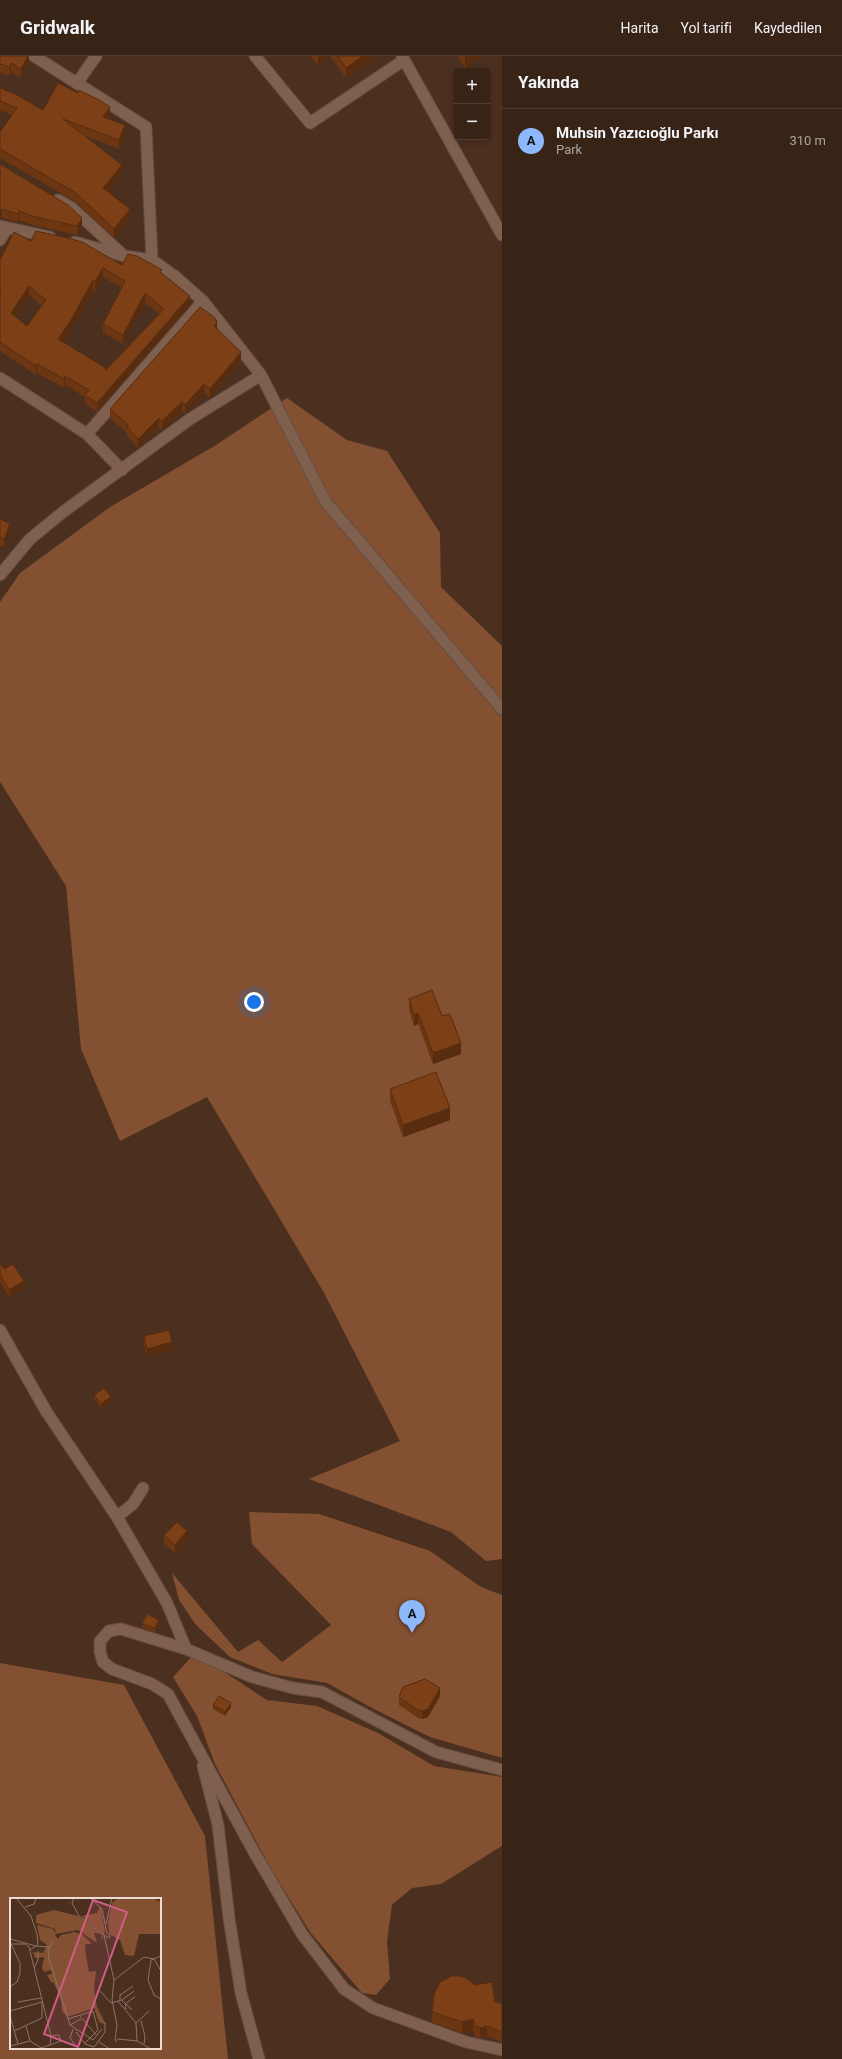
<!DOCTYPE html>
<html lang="tr">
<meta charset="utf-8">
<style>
:root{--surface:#382317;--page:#3f2b20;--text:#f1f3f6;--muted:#aba4a1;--line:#524036;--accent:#8db9fc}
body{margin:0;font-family:Roboto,sans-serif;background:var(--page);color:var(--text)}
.controls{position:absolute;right:12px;top:12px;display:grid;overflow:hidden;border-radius:4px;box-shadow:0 2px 6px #0003}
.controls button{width:36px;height:36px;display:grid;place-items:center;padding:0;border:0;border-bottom:1px solid var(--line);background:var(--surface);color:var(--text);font:20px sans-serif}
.you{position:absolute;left:254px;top:946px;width:14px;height:14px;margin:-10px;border:3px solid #fff;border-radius:50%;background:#1a73e8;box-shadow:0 0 0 6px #1a73e833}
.badge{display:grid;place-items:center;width:26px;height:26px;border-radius:50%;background:var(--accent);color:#111;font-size:13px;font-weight:700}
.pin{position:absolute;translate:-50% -33px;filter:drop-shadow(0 1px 2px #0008)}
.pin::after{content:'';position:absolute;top:21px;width:14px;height:12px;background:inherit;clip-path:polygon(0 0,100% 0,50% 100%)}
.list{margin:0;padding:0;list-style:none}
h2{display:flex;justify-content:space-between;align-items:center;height:52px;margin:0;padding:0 16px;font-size:17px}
h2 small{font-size:13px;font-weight:400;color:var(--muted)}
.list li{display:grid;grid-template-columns:26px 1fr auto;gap:12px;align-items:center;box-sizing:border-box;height:64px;padding:0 16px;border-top:1px solid var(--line)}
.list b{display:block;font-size:15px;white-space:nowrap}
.list p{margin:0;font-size:13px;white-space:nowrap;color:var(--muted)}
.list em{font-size:13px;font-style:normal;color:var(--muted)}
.map{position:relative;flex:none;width:502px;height:2003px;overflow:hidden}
header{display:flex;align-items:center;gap:24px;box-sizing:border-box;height:56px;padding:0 20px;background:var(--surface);border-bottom:1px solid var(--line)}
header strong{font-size:19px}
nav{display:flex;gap:22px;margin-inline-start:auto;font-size:14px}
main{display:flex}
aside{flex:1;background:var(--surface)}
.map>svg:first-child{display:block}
.green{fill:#835031;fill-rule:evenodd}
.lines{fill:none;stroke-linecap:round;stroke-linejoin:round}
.minor-casing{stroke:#654d40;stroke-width:13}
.tertiary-casing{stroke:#654d40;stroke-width:13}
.minor{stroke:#7f5f4e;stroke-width:11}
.tertiary{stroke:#7f5f4e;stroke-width:11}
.wall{fill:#6c3613;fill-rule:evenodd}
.shaded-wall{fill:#582c0f}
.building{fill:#7d3f16;stroke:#582c0f;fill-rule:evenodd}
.inset-road{fill:none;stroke:#8c7466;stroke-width:1}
.view{fill:#d15c84;fill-opacity:0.15;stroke:#d15c84;stroke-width:2}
.inset-edge{fill:none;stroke:#eddbd1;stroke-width:2}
</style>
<header>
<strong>Gridwalk</strong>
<nav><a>Harita</a><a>Yol tarifi</a><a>Kaydedilen</a></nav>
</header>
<main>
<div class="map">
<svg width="502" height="2003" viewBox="0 0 502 2003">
<rect width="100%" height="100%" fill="#4b2f1f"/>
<path class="green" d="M287 342 347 384 387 395 440 477 441 531 502 590V1503L486 1505 451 1476 309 1423 400 1385 323 1235 207 1041 120 1085 81 993 66 830 0 726V546L20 517 110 451 216 389Z
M249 1456 319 1458 430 1495 481 1531 502 1539V1702L430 1681 370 1651 327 1627 272 1618 230 1601 196 1569 179 1544 172 1517 238 1596 258 1584 282 1606 331 1569 252 1488Z
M195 1597 267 1644 317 1650 378 1677 434 1710 502 1721V1790L441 1828 412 1832 392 1849 387 1885 390 1923 376 1939 362 1937 310 1876 271 1813 215 1708 197 1660 173 1621Z
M0 1607 124 1629 205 1780 228 2003H0ZM11 1843H160V1992H11Z"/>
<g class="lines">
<g class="minor-casing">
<path id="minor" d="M34 0 146 71 152 204
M255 0 310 67 404 4
M402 0 502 179
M77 27 96 0
M58 144 72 152 122 198
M0 170 50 181
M0 184 7 172
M75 186 124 200 152 204 176 221 203 245 261 319 325 445 502 653
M0 322 87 378 122 414
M87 378 203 245
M0 519 30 483 63 456 190 363 261 319
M46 1355 117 1461 167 1547 186 1593 121 1573 109 1575 100 1585V1596L103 1606 112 1613 152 1628 168 1638 254 1796 302 1878 344 1933 373 1952 466 1986 502 1994
M117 1461 133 1448 143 1432
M186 1593 252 1621 293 1632 322 1636 436 1696 502 1714
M203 1710 218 1769 229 1862 241 1937 259 2003"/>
</g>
<g class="tertiary-casing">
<path id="tertiary" d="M0 1274 46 1355"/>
</g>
<use href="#minor" class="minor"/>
<use href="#tertiary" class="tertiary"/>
</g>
<path class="wall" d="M0 0H29V7L21 22 11 16 10 20 0 17Z
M310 0H328L318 9Z
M330 0H373V4L346 22Z
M458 0H486L465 12Z
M0 32 43 54 110 60 108 63 125 78 119 93 85 80 122 118 108 135 130 162 114 182 76 146 0 102V76L12 59 0 54Z
M0 108 82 171 77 179 32 169 19 164 18 166 2 162Z
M31 185 122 209 162 217 190 249 97 356 85 348V341L65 329 64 332 37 317 36 319 0 295V204ZM103 221 122 232 103 268V277L123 288 145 247 159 258 106 314 63 286 71 274 93 234 95 235ZM29 239 42 250 27 270 15 260Z
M217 274 241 304 210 342 204 337 185 358 182 355 162 374 159 371 138 392 127 380V377L110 362V353Z
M0 463 10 476 4 491 0 490Z
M409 943 442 960 461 998 433 1008 418 968 414 970 409 954Z
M390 1033 450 1064 403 1081 390 1045Z
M0 1207 4 1213 24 1232 9 1241 0 1226Z
M144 1280 172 1294 147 1301 144 1288Z
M94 1339 111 1346 101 1352 94 1343Z
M164 1479 187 1483 175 1497 164 1487Z
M142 1568H159L155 1576 142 1572Z
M440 1640 428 1661 422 1663 418 1662 399 1649V1641Z
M213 1649 231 1651 225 1660 213 1653Z
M495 1946 502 1948V1986L487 1980 480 1982 475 1981 473 1974 462 1977 432 1966V1956Z"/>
<path class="shaded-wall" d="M28 0H29V7L21 22V13Z
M318 0H328L318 9Z
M363 0H373V4L346 22V12Z
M465 0H486L465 12Z
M11 7V16L10 20V11Z
M110 51V60L103 70V61Z
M125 69V78L119 93V84Z
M122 109V118L103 141V132Z
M2 153V162L0 163V154Z
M130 153V162L114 182V173Z
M19 155V164L18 166V158Z
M82 162V171L77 179V170Z
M103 212V221L95 235V225Z
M93 224V234L71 274 58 292V283Z
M29 230V239L11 266V257Z
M145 237V247L123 288V279Z
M190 240V249L97 356V347Z
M217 266V274L214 270Z
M241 296V304L210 342V333Z
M37 308V317L36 319V310Z
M65 320V329L64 332V323Z
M204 328V337L185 358V349Z
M182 346V355L162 374V365Z
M159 362V371L138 392V383Z
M10 468V476L4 491V483Z
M418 957V968L414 970V959Z
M461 987V998L433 1008V997Z
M450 1052V1064L403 1081V1069Z
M24 1225V1232L9 1241V1234Z
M172 1286V1294L147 1301V1293Z
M111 1341V1346L101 1352V1348Z
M187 1475V1483L175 1497V1489Z
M159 1564V1568L155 1576V1572Z
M440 1632V1640L428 1661 422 1663V1655Z
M231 1647V1651L225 1660V1656Z
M473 1963V1974L462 1977V1966Z
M487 1970V1980L480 1982V1972Z"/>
<path class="building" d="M0 0H28L21 13 11 7 10 11 0 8Z
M338 0H363L346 12Z
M58 27 78 37 79 34 99 44 110 51 103 61 125 69 119 84 63 63 122 109 103 132 130 153 114 173 76 137 0 93V76L17 52 0 45V32L15 38 43 54Z
M0 108 68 149 82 162 77 170 32 160 19 155 18 158 2 153 0 154Z
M36 175 68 182 82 186 122 209 128 198 137 200 162 214 160 216 190 240 97 347 85 339 89 334 65 320 64 323 37 308 36 310 0 286V235L1 233H0V204L14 176 31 185ZM103 212 125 225 103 268 123 279 145 237 164 253 105 315 106 312 58 283 71 264 93 224 95 225ZM29 230 46 244 27 270 11 257Z
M200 251 214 261 217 266 214 270 241 296 210 333 204 328 185 349 182 346 162 365 159 362 138 383 127 371 129 370 110 353Z
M0 463 10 468 4 483 0 481Z
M432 934 442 960 450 958 461 987 433 997 418 957 414 959 409 943Z
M436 1016 450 1052 403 1069 390 1033Z
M0 1207 4 1213 13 1208 24 1225 9 1234 0 1219Z
M169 1274 172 1286 147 1293 144 1280Z
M104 1332 111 1341 101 1348 94 1339Z
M177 1466 187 1475 175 1489 164 1479Z
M147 1558 159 1564 155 1572 142 1568Z
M425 1623 440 1632 428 1653 422 1655 418 1654 399 1641 403 1631Z
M219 1640 231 1647 225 1656 213 1649Z
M452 1920H459L466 1922 475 1929 492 1926 495 1946 502 1948V1976L487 1970 480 1972 475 1970 473 1963 462 1966 432 1956 434 1938 440 1926Z"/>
<g transform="translate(10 1842)">
<rect width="151" height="151" fill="#4b2f1f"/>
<path d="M108 0H142L151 4V36H129L124 58 115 57 110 42 99 36 98 24 102 5ZM89 10H91L95 33 94 37 71 18 87 15ZM44 12 68 18 92 36 93 39V43L91 36 84 35 87 45 68 32 45 36 48 41 51 37 64 34 72 36 82 46H75L76 58 79 74 86 73 84 91 87 109 96 127 89 124 84 110 57 119 52 113 51 102 44 85 41 84 37 77 42 76 41 72 35 74 32 71 34 59 25 60 23 54 33 55 37 47 30 42 27 27 43 31 46 35 45 31 26 25V17Z" fill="#835031"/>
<path class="inset-road" d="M6 0 21 18 27 36 28 48M64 0 62 5 69 18 94 37M80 0 92 11 97 35 100 38 99 40 94 37 104 82 102 102 107 127 105 142M15 9 24 6 26 0M96 26 102 0M0 41 26 48M44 43 38 51 39 61 60 127 83 142 92 131M0 46H15L19 49 41 138 40 147 31 150M20 52 26 48 39 49M151 58 141 62 138 82 144 97 151 101M24 70 28 62V53M104 82 134 59 144 61 151 73M0 89 7 84 10 75V65L1 46M90 93 101 105 112 102 124 93M110 102V97L123 88M112 102 122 112M108 103 126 125 127 143M8 104 31 100M116 111 115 106 125 99M0 113 32 104V120L4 133M0 118 8 146M70 118 87 138M58 121 83 113 88 132 75 145M131 123 135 138 134 146M126 125 139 113M60 127 71 121M16 128 20 143M63 131 60 140 68 151M66 134 75 146 84 149 95 134V124M89 144 100 151M105 144 108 141 127 143 141 151M40 147 51 143 49 137 41 138M0 148 20 143 33 151"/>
<path class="view" d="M83 2 117 14 68 149 34 136Z"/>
<rect width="151" height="151" class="inset-edge"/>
</g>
</svg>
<div class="controls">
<button>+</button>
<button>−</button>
</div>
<div class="you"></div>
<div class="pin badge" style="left:412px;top:1577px">A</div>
</div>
<aside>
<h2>Yakında<small></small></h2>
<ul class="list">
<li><span class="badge">A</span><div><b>Muhsin Yazıcıoğlu Parkı</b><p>Park</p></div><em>310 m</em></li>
</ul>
</aside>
</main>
